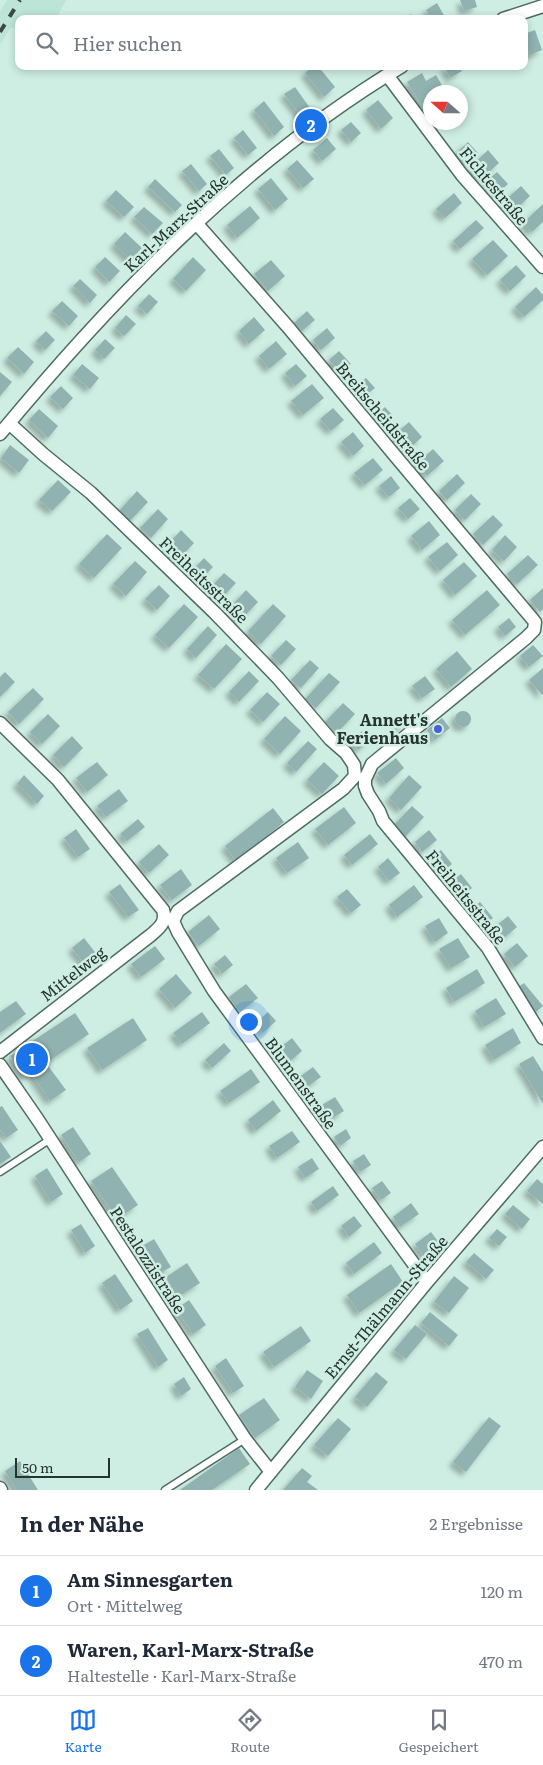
<!DOCTYPE html>
<html lang="de">
<meta charset="utf-8">
<style>
:root{--surface:#fff;--page:#f2f2f3;--text:#1f2937;--muted:#747a83;--line:#e0e1e3;--accent:#1a73e8}
body{margin:0;font-family:Literata,serif;background:var(--page);color:var(--text)}
.compass{position:absolute;left:423px;top:85px;width:45px;height:45px;border-radius:50%;background:var(--surface);box-shadow:0 2px 8px #0003;rotate:291deg}
.scale{position:absolute;left:15px;bottom:12px;width:95px;box-sizing:border-box;padding-left:5px;border:2px solid #26332f;border-top:0;font-size:14px;line-height:18px;white-space:nowrap;color:#26332f;-webkit-text-stroke:4px #ceeee3;paint-order:stroke}
.you{position:absolute;left:248px;top:1021px;width:18px;height:18px;margin:-12px;border:4px solid #fff;border-radius:50%;background:#1a73e8;box-shadow:0 0 0 8px #1a73e833}
.badge{display:grid;place-items:center;width:32px;height:32px;border-radius:50%;background:var(--accent);color:#fff;font-size:16px;font-weight:700}
.pin{position:absolute;translate:-50% -50%;border:2px solid #fff;box-shadow:0 1px 5px #0006}
.list{margin:0;padding:0;list-style:none}
h2{display:flex;justify-content:space-between;align-items:center;height:65px;margin:0;padding:0 20px;font-size:21px}
h2 small{font-size:16px;font-weight:400;color:var(--muted)}
.list li{display:grid;grid-template-columns:32px 1fr auto;gap:15px;align-items:center;box-sizing:border-box;height:70px;padding:0 20px;border-top:1px solid var(--line)}
.list b{display:block;font-size:19px;white-space:nowrap}
.list p{margin:0;font-size:16px;white-space:nowrap;color:var(--muted)}
.list em{font-size:16px;font-style:normal;color:var(--muted)}
.icon{flex:none;width:28px;height:28px;fill:none;stroke:currentColor;stroke-width:2;stroke-linecap:round;stroke-linejoin:round}
.map{position:relative;flex:none;width:543px;height:1490px;overflow:hidden}
.search{position:absolute;background:var(--surface);box-shadow:0 2px 8px #0003;left:15px;right:15px;top:15px;height:55px;display:flex;align-items:center;gap:12px;box-sizing:border-box;padding:0 18px;border-radius:10px;color:var(--muted);font-size:19px}
.sheet{height:205px;background:var(--surface)}
nav{display:flex;justify-content:space-around;align-items:center;box-sizing:border-box;height:70px;border-top:1px solid var(--line);background:var(--surface);font-size:14px;color:var(--muted)}
nav a{display:grid;justify-items:center;gap:2px}
nav .on{color:var(--accent)}
.map>svg:first-child{display:block}
.built{fill:#bce4d7}
.building{fill:#90b2b0;filter:url(#shadow)}
.lines{fill:none;stroke-linecap:round;stroke-linejoin:round}
.service-casing{stroke:#4f6c62;stroke-width:9}
.minor-casing{stroke:#4f6c62;stroke-width:15}
.service{stroke:#fff;stroke-width:6}
.minor{stroke:#fff;stroke-width:12}
.rail{stroke:#3a4944;stroke-width:4;stroke-dasharray:9 9;stroke-linecap:butt}
.poi-dot{fill:#4b60d4;stroke:#ceeee3;stroke-width:2}
.labels{text-anchor:middle;stroke-width:5;stroke-linejoin:round;paint-order:stroke}
.street-label{font-size:16px;fill:#26332f;stroke:#ceeee3}
.poi-label{font-size:16px;font-weight:bold;fill:#26332f;stroke:#ceeee3;text-anchor:end}
</style>
<div class="map">
<svg width="543" height="1490" viewBox="0 0 543 1490">
<defs>
<filter id="shadow"><feDropShadow dx="-4.5" dy="4.5" stdDeviation="2.5" flood-color="#0004"/></filter>
</defs>
<rect width="100%" height="100%" fill="#ceeee3"/>
<path class="built" d="M7 0H66L56 19H19V23L15 29 11 27 0 45V12Z"/>
<path class="building" d="M460 0H475L477 7 464 11Z
M437 3 446 19H431L426 10Z
M411 14 414 19H403Z
M535 30 542 50 530 55 524 40V34Z
M313 66H318L335 87 324 97 305 73Z
M444 66H459L462 71 450 78Z
M422 73 426 81 436 75 442 85 432 91 433 92H430V119L407 82Z
M295 87 310 108 300 115 284 94Z
M378 100 393 118 381 129 366 110Z
M264 101 284 127 274 136 254 110Z
M460 108 466 115 460 119Z
M351 122 361 133 351 142 341 130Z
M243 130 257 148 248 155 234 138Z
M327 138 336 149 322 161 313 150Z
M468 142 478 153 463 167 453 156Z
M219 149 234 168 226 175 210 156Z
M488 150 499 163 481 179 470 167Z
M297 160 314 179 303 188 287 169Z
M191 164 207 184 199 191 182 171Z
M497 172 508 184 497 194 485 182Z
M271 178 288 199 275 210 258 189Z
M155 179 182 205 175 212 148 187Z
M521 186 530 196 512 213 502 203Z
M116 190 134 207 124 217 106 201Z
M454 193 462 203 445 218 436 209Z
M543 204V222L532 232 523 223Z
M250 206 260 218 237 238 227 225Z
M144 207 163 223 152 234 134 217Z
M476 220 484 228 460 249 453 241Z
M125 232 142 248 130 260 114 244Z
M493 240 508 256 487 275 472 259Z
M105 257 120 271 109 282 95 267Z
M193 257 206 270 186 291 173 279Z
M271 260 285 276 268 291 254 274Z
M516 265 526 276 510 291 500 280Z
M80 279 97 295 90 303 73 286Z
M536 287 543 295V300L524 317 515 307Z
M149 294 158 302 147 314 138 306Z
M62 301 78 316 69 326 52 311Z
M307 311 315 320 302 331 294 323Z
M126 315 136 324 124 336 115 328Z
M254 317 265 330 249 344 239 331Z
M327 328 335 338 321 350 313 340Z
M46 331 55 340 45 350 36 341Z
M105 339 115 348 104 359 95 350Z
M276 341 287 354 269 369 259 356Z
M18 347 34 362 24 374 7 358Z
M339 351 351 364 341 373 329 360Z
M82 364 99 378 90 389 73 375Z
M296 364 307 376 295 386 285 373Z
M0 372 12 382 0 396Z
M366 378 375 388 362 398 354 388Z
M312 384 324 398 303 415 291 401Z
M61 386 73 398 63 409 50 397Z
M385 407 394 417 385 425 376 415Z
M333 408 344 420 331 431 320 419Z
M39 409 58 426 48 438 29 420Z
M409 422 422 437 407 451 393 436Z
M353 432 364 446 353 456 341 442Z
M10 445 29 460 19 473 1 458Z
M433 449 444 461 427 476 416 464Z
M373 458 383 470 365 485 354 473Z
M457 474 465 483 447 500 439 491Z
M391 476 400 488 389 497 379 486Z
M58 480 71 492 52 511 39 500Z
M137 491 148 502 129 522 118 512Z
M471 494 481 504 465 520 455 510Z
M410 498 420 509 408 519 398 508Z
M158 509 168 519 151 538 140 528Z
M493 515 503 525 483 545 473 534Z
M429 521 440 535 422 550 411 536Z
M181 530 194 543 175 563 162 551Z
M107 534 122 548 94 578 79 564Z
M505 535 517 547 504 561 492 550Z
M447 542 458 555 440 571 428 557Z
M528 555 538 565 517 584 507 574Z
M204 558 213 567 199 582 189 574Z
M135 561 147 572 126 596 113 584Z
M464 562 477 576 455 595 443 580Z
M224 573 236 583 219 601 207 591Z
M159 585 170 596 157 610 145 599Z
M543 588V609L540 612 530 600Z
M246 590 258 602 240 621 228 610Z
M487 590 500 605 465 635 452 620Z
M184 604 198 617 169 648 155 635Z
M273 604 286 616 261 644 248 631Z
M509 618 516 627 505 636 498 627Z
M208 626 217 635 196 658 187 649Z
M286 640 296 649 281 665 271 656Z
M226 644 242 659 214 689 198 675Z
M533 645 543 656 529 667 520 656Z
M457 651 472 669 451 687 436 669Z
M310 660 319 668 301 688 291 680Z
M543 668V694L542 695 529 680Z
M249 671 259 681 239 702 229 692Z
M5 672 15 682 0 697V677Z
M329 673 340 682 316 708 305 699Z
M425 676 435 689 422 698 412 686Z
M33 688 44 699 19 724 8 712Z
M267 692 280 704 263 722 250 710Z
M343 703 355 714 337 733 325 722Z
M455 719a8 8 0 1 1 16 0a8 8 0 1 1-16 0Z
M48 714 60 726 42 744 30 732Z
M285 716 301 731 280 754 264 739Z
M400 717 405 724 400 728 394 722Z
M442 718 450 728 435 740 427 730Z
M362 731 369 741 358 750 351 740Z
M72 736 83 748 64 767 53 755Z
M308 741 317 749 296 772 287 763Z
M396 758 404 768 386 784 377 773Z
M97 762 108 775 87 792 76 778Z
M324 762 339 776 322 794 307 780Z
M24 775 44 796 37 804 17 784Z
M409 775 422 787 401 810 389 798Z
M119 789 128 801 106 817 97 806Z
M412 806 424 817 404 838 392 827Z
M344 807 356 823 328 845 315 829Z
M273 808 284 822 236 861 225 846Z
M138 819 145 827 127 841 120 834Z
M76 829 90 849 78 857 64 838Z
M429 830 437 840 422 852 415 842Z
M370 834 378 844 352 865 344 855Z
M298 842 309 858 287 873 276 858Z
M159 844 169 855 149 873 139 862Z
M441 850 452 864 442 872 431 858Z
M388 858 400 873 389 881 378 867Z
M181 869 192 885 172 900 160 885Z
M461 874 472 888 462 896 451 882Z
M120 884 139 910 128 917 109 892Z
M414 885 423 897 397 917 389 905Z
M347 889 361 905 351 913 337 897Z
M480 902 493 918 483 926 470 910Z
M209 915 220 929 199 946 188 932Z
M508 916 517 927 499 942 490 931Z
M439 918 448 933 435 942 425 926Z
M84 938 98 956 86 966 72 948Z
M458 938 470 957 451 968 439 949Z
M517 943 528 956 515 967 504 954Z
M155 946 165 959 141 977 131 964Z
M225 955 233 965 222 974 214 964Z
M477 969 485 983 454 1002 446 988Z
M176 974 192 993 175 1008 159 989Z
M524 983 543 1006 536 1012 517 988Z
M246 984 258 998 240 1012 229 997Z
M496 998 506 1014 484 1027 475 1011Z
M16 1001 26 1014 0 1033V1012Z
M202 1012 210 1023 182 1044 173 1033Z
M268 1012 276 1021 263 1033 255 1024Z
M75 1013 89 1034 46 1063 66 1090 50 1101 31 1073 24 1077 10 1056Z
M133 1018 147 1040 102 1070 87 1048Z
M513 1028 521 1043 494 1060 485 1045Z
M292 1038 302 1051 288 1063 277 1050Z
M224 1043 231 1051 212 1068 205 1060Z
M533 1056 543 1072V1104L519 1064Z
M313 1067 321 1077 301 1091 294 1081Z
M251 1069 260 1082 229 1103 220 1091Z
M335 1097 344 1111 326 1122 317 1108Z
M273 1100 281 1111 256 1131 248 1120Z
M2 1106 18 1130 6 1138 0 1129V1107Z
M73 1127 91 1154 79 1162 61 1135Z
M346 1129 351 1138 340 1146 334 1137Z
M292 1131 300 1142 277 1158 269 1146Z
M0 1141 11 1157 0 1164Z
M364 1154 371 1165 360 1172 353 1161Z
M312 1158 319 1169 305 1178 298 1167Z
M112 1167 138 1205 117 1219 91 1181Z
M47 1168 63 1194 51 1202 35 1176Z
M537 1179 543 1184V1204L527 1191Z
M382 1181 391 1193 381 1200 372 1188Z
M333 1186 339 1195 317 1211 311 1202Z
M411 1203 419 1214 400 1227 393 1217Z
M513 1205 530 1219 522 1229 505 1214Z
M354 1216 362 1226 349 1237 341 1226Z
M81 1224 95 1246 85 1253 71 1230Z
M497 1229 507 1237 499 1246 489 1238Z
M431 1232 440 1244 424 1256 415 1244Z
M154 1239 171 1267 155 1276 139 1248Z
M374 1242 382 1253 354 1274 346 1263Z
M474 1253 494 1270 486 1279 466 1262Z
M187 1263 200 1283 178 1297 166 1277Z
M391 1264 403 1282 359 1313 347 1295Z
M115 1274 133 1301 120 1310 102 1283Z
M454 1276 469 1288 449 1313 434 1302Z
M189 1300 206 1325 193 1334 176 1309Z
M430 1312 458 1335 449 1346 421 1323Z
M415 1325 427 1334 406 1359 394 1350Z
M301 1326 311 1341 274 1367 263 1352Z
M148 1328 168 1360 158 1367 137 1334Z
M226 1358 244 1386 233 1393 215 1366Z
M307 1370 323 1381 311 1399 295 1387Z
M376 1372 388 1382 367 1407 355 1397Z
M184 1377 191 1389 181 1396 174 1384Z
M264 1398 280 1420 255 1438 239 1415Z
M489 1417 501 1426 466 1472 453 1462Z
M338 1418 351 1429 328 1456 314 1445Z
M239 1448 250 1464 212 1490H180Z
M20 1461 38 1490H17L13 1484 5 1471Z
M302 1468 312 1476 307 1482 318 1490H283Z"/>
<g class="lines">
<g class="service-casing">
<path id="service" d="M0 1172 49 1140
M165 1490 245 1439"/>
</g>
<g class="minor-casing">
<path id="minor" d="M503 19 543 6
M387 75 462 175 543 267
M197 224 288 327 397 458 535 622 534 630 526 638 372 764 365 779V786L368 794 379 811 383 821 488 948 543 1038
M9 423 43 454 91 493 215 613 278 678 330 739 346 753 354 765 355 776 343 789 178 911 173 921 178 932 214 991 427 1282
M0 434C115 295 247 159 402 66
M0 723 58 780 163 910C167 922 159 928 151 935L0 1052
M0 1065 38 1120 245 1439 271 1472
M0 1488 1 1490
M256 1490 427 1282 543 1147"/>
</g>
<use href="#service" class="service"/>
<use href="#minor" class="minor"/>
<path class="rail" d="M0 32 20 0"/>
</g>
<circle class="poi-dot" cx="438" cy="729" r="5"/>
<g class="labels">
<g class="street-label">
<text transform="translate(494 186) rotate(50)" y="6">Fichtestraße</text>
<text transform="translate(176 223) rotate(-43)" y="6">Karl-Marx-Straße</text>
<text transform="translate(383 416) rotate(50)" y="6">Breitscheidstraße</text>
<text transform="translate(204 580) rotate(44)" y="6">Freiheitsstraße</text>
<text transform="translate(466 897) rotate(51)" y="6">Freiheitsstraße</text>
<text transform="translate(73 974) rotate(-38)" y="6">Mittelweg</text>
<text transform="translate(301 1083) rotate(54)" y="6">Blumenstraße</text>
<text transform="translate(148 1260) rotate(57)" y="6">Pestalozzistraße</text>
<text transform="translate(386 1307) rotate(-50)" y="6">Ernst-Thälmann-Straße</text>
</g>
<g class="poi-label">
<text x="428" y="726">Annett's<tspan x="428" dy="18">Ferienhaus</tspan></text>
</g>
</g>
</svg>
<svg class="compass" viewBox="-18 -18 36 36"><path d="M0-13l5 13h-10z" fill="#e53935"/><path d="M0 13l5-13h-10z" fill="#747a83"/></svg>
<div class="scale">50 m</div>
<div class="you"></div>
<div class="pin badge" style="left:32px;top:1059px">1</div>
<div class="pin badge" style="left:311px;top:125px">2</div>
<div class="search"><svg class="icon" aria-label="search" viewBox="0 0 24 24"><circle cx="10" cy="10" r="6"/><path d="M15 15l6 6"/></svg>Hier suchen</div>
</div>
<section class="sheet">
<h2>In der Nähe<small>2 Ergebnisse</small></h2>
<ul class="list">
<li><span class="badge">1</span><div><b>Am Sinnesgarten</b><p>Ort · Mittelweg</p></div><em>120 m</em></li>
<li><span class="badge">2</span><div><b>Waren, Karl-Marx-Straße</b><p>Haltestelle · Karl-Marx-Straße</p></div><em>470 m</em></li>
</ul>
</section>
<nav>
<a class="on"><svg class="icon" aria-label="map" viewBox="0 0 24 24"><path d="M3 6l6-2 6 2 6-2v14l-6 2-6-2-6 2zM9 4v14M15 6v14"/></svg>Karte</a>
<a><svg class="icon" aria-label="directions" viewBox="0 0 24 24"><path d="M12 3l9 9-9 9-9-9zM9 14v-3h6M13 9l2 2-2 2"/></svg>Route</a>
<a><svg class="icon" aria-label="saved" viewBox="0 0 24 24"><path d="M7 4h10v16l-5-4-5 4z"/></svg>Gespeichert</a>
</nav>
